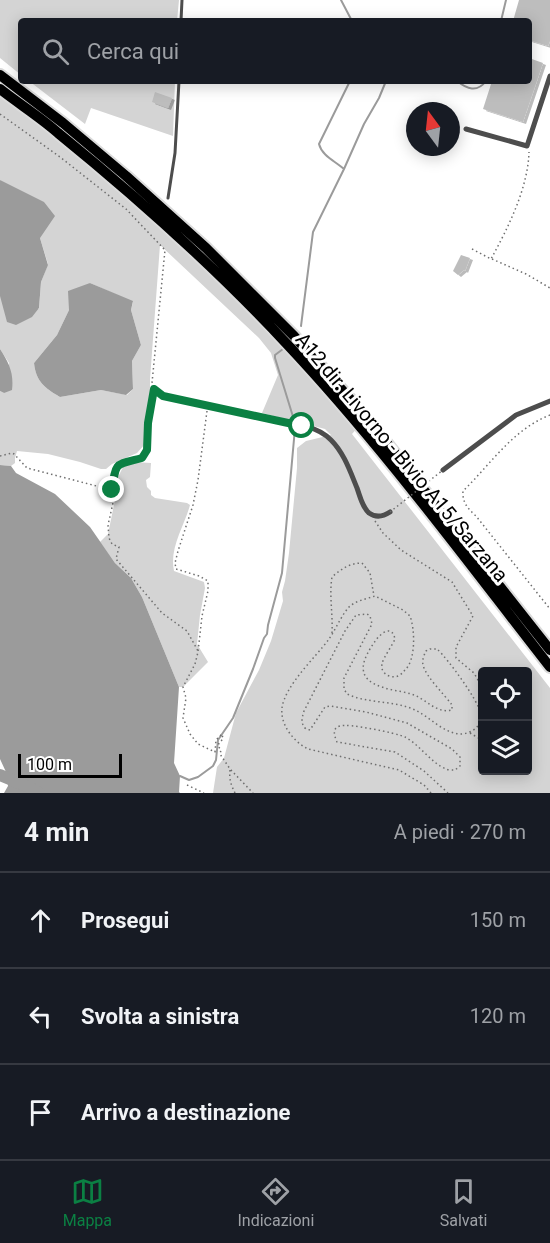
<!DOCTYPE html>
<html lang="it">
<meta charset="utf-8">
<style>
:root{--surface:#171b24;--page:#242831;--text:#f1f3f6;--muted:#9ea1a6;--line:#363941;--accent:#0b8043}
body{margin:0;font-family:Roboto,sans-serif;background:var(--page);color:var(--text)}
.controls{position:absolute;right:18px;bottom:18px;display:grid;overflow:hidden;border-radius:6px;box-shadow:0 3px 15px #0003}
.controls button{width:54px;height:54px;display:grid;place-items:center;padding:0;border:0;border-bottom:2px solid var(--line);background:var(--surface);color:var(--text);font:30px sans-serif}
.compass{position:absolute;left:406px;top:102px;width:54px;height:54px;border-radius:50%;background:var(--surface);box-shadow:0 3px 15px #0003;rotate:345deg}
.scale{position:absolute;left:18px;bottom:15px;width:104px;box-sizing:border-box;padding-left:6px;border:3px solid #000;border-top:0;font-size:16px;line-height:21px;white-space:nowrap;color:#000;-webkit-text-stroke:4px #fff;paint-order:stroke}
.stop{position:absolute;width:18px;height:18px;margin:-14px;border:4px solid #0b8043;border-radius:50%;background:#fff}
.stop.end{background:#0b8043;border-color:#fff;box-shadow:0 2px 6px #0008}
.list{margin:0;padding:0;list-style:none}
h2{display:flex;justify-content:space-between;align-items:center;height:78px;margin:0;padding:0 24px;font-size:26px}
h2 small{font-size:20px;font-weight:400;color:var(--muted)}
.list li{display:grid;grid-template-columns:39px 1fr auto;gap:18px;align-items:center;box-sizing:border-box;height:96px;padding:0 24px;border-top:2px solid var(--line)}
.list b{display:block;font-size:22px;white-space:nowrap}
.list em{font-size:20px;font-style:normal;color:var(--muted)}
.icon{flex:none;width:33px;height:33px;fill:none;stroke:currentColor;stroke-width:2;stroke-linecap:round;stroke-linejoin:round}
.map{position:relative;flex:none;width:550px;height:793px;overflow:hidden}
.search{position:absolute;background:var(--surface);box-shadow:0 3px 15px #0003;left:18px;right:18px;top:18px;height:66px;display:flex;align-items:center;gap:15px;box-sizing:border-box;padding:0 21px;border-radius:6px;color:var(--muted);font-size:22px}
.sheet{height:366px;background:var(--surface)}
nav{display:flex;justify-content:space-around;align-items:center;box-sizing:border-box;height:84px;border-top:2px solid var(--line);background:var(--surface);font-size:16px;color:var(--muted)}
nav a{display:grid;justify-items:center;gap:3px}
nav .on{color:var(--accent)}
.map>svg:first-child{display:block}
.green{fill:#d4d4d4;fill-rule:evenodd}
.water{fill:#9b9b9b}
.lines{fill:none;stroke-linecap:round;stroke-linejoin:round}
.stream{stroke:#9b9b9b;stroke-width:2}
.river{stroke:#9b9b9b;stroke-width:12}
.building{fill:#bdbdbd;filter:url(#shadow)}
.motorway-casing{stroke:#dbdbdb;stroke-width:14}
.path{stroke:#6f6f6f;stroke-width:1.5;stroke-dasharray:1.5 3;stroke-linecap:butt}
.service{stroke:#4d4d4d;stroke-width:3}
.minor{stroke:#4d4d4d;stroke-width:5}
.motorway{stroke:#000;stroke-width:10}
.path-bridge{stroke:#6f6f6f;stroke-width:1.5;stroke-dasharray:1.5 3;stroke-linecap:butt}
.route{stroke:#0b8043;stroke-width:8}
.labels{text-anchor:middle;stroke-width:6;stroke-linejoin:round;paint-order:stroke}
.street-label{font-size:20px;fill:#000;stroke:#fff}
</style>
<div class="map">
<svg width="550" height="793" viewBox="0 0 550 793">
<defs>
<filter id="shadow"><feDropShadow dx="3" dy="2" stdDeviation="0" flood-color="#0004"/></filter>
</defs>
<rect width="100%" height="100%" fill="#fff"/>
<path class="green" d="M0 0H179L177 21H21V75L0 58Z
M29 81H175L173 136 91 108 85 124Z
M0 89 199 256 359 426 352 434 550 688V793H213L217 767 224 758 236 713 259 670 271 641 283 601 282 592 285 581 289 553 297 468V448L306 441 331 435 325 429 262 413 278 375 271 353 259 338 160 245 150 379V386L152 394 145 444 137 453 112 464 106 469H101L80 462 48 454 17 451 15 458V463L11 466 0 465V391L4 393 9 363 0 349V296L39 309 41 282 48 264 40 238 0 180ZM90 283 133 302 131 310 141 345 132 361 133 389 127 395 101 390 60 397C45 388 36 382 34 363L57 335 69 310ZM482 672H528V770H482Z
M134 462 151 463 150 477 146 480 147 487 151 491V495L155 498 187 503 190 505C184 527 169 548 174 571L204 582 205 588 200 615 197 644 208 662 183 687H179L142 597 131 578 115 563 100 542 108 534 115 500 117 479 123 467Z"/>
<path class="water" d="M0 180 44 202 55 216 40 238 48 265 41 282 39 308 32 317 16 325 7 322 0 296Z
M90 283 133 301 131 310 141 345 132 361 133 389 126 395 101 390 60 397C45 388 36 382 34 363L57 335 69 310 68 291Z
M0 349C9 363 14 373 12 390L4 393 0 391Z
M0 465 11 466 16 473 55 494 90 527 115 563 131 578 142 597 179 687 174 763 180 776 179 792 180 793H4L8 786 6 772 0 759Z"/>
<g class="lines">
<path class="stream" d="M341 0 352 21
M501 21 506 0
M457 81C467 89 477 93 486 81
M344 169 364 124 379 98 386 81
M301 326 313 232 344 169C335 161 322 156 319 144L350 81
M283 349 275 355V358L294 420
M180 776 189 780 198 777 213 766 216 760 218 740 233 718 253 669 264 638 267 634 268 625 282 573 295 428"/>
<path class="river" d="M0 775 29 787 39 793"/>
</g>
<path class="building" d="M519 0H550V41L548 46 529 40V21H513Z
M529 58 543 63 523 122 483 109 492 81H529Z
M155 92 172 98 168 108 152 102Z
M461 255 470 258 465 271 464 270 458 275 453 271Z"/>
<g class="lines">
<g class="motorway-casing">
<path id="motorway" d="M0 75 63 123 126 176 206 248 294 336 367 418 550 650
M0 89C19 104 40 117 58 133 138 198 216 268 286 343 381 444 464 557 550 667"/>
</g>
<path class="path" d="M0 114 60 157 126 209 165 250 152 383 154 389 163 396 203 404
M472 249 491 259C508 228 528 188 529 152
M492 259 526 274 550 288
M154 389 148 423 147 450 142 458 121 463 115 470 113 503 108 525 109 538 112 544 119 547 116 559 162 613 187 631 198 651
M207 411 198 480 193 505 178 551 175 563 176 569 199 576 208 581V591L202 616 198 652 195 664 183 687 186 698 183 718 190 734 198 744 215 752 216 740 222 734 223 739 219 743 218 746 221 750 220 754 230 769 253 793
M550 415C512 430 491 464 463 491 462 502 468 509 476 516L550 609
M0 456 12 453 14 454 27 468 112 490
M375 521 383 533 401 550 452 582 473 616 456 647V658L474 673 482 687
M332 633C333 614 329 595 332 577 341 569 350 563 362 563L370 573 374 596
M470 733 482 740
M230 770C229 779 231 785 235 793
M187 785 204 793
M431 793 424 785 399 770 308 749C294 742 280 725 282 708 285 685 316 657 329 639 336 629 341 616 349 607 355 601 366 599 375 596L403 610 410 616C415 629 416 660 405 670 403 672 401 675 398 676 390 679 380 673 382 664 383 658 392 646 395 639 392 625 382 632 376 640 363 658 353 678 382 687 392 691 404 691 414 695 427 700 437 714 452 710V705C444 694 426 677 423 665 422 660 424 655 426 651L430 649H437C448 659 478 700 481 714 483 726 471 734 460 734 443 733 430 717 415 710 394 700 368 704 347 694L344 689V678L372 624 370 616 367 614 356 615 345 631 304 711C302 718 300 723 306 729L310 730 325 707 330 706 366 712 407 723 452 749 460 757V766L455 770C454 770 447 770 446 769 431 763 419 744 405 737 396 733 348 723 340 726 332 728 334 735 337 742L395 752 424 771 448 793"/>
<path class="service" d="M181 21 182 0
M168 198 175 153 179 81"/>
<path class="minor" d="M466 129 527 146 550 76
M208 405C226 409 244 414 262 418 284 422 314 423 331 440 344 453 350 471 357 488 360 496 362 507 369 513 376 518 384 516 390 512
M443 470 516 415 550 401"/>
<use href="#motorway" class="motorway"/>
<path class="path-bridge" d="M390 512 443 470"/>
</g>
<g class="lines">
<path class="route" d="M112 490C116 461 115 465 142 458L147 450 148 423 154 389 163 396 302 426"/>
</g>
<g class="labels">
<g class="street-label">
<text transform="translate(402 457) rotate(50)" y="7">A12 dir. Livorno - Bivio A15/Sarzana</text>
</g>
</g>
</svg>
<div class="controls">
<button><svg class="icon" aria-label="locate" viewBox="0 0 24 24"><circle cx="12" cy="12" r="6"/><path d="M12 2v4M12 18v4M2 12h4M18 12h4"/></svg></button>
<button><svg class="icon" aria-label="layers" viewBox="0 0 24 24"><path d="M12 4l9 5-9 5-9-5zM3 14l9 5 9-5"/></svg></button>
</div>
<svg class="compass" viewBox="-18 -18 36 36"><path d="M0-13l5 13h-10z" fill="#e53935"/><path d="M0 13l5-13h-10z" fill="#9ea1a6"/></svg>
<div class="scale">100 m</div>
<div class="stop" style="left:302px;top:426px"></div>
<div class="stop end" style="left:112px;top:490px"></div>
<div class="search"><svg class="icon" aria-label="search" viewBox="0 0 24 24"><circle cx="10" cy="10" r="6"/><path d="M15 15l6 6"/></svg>Cerca qui</div>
</div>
<section class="sheet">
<h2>4 min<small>A piedi · 270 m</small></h2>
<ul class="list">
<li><svg class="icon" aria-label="ahead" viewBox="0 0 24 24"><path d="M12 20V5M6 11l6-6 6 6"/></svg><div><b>Prosegui</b></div><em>150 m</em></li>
<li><svg class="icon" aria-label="left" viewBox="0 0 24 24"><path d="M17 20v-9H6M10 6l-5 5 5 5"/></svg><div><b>Svolta a sinistra</b></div><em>120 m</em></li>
<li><svg class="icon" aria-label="arrive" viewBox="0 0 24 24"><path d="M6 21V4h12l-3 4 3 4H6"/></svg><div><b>Arrivo a destinazione</b></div></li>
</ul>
</section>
<nav>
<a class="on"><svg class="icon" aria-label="map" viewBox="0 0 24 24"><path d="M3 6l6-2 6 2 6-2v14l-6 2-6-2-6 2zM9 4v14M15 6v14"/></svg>Mappa</a>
<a><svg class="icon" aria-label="directions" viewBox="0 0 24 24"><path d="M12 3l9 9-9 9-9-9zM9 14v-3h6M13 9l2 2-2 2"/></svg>Indicazioni</a>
<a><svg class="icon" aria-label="saved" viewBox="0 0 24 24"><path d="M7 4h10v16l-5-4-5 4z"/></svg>Salvati</a>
</nav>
